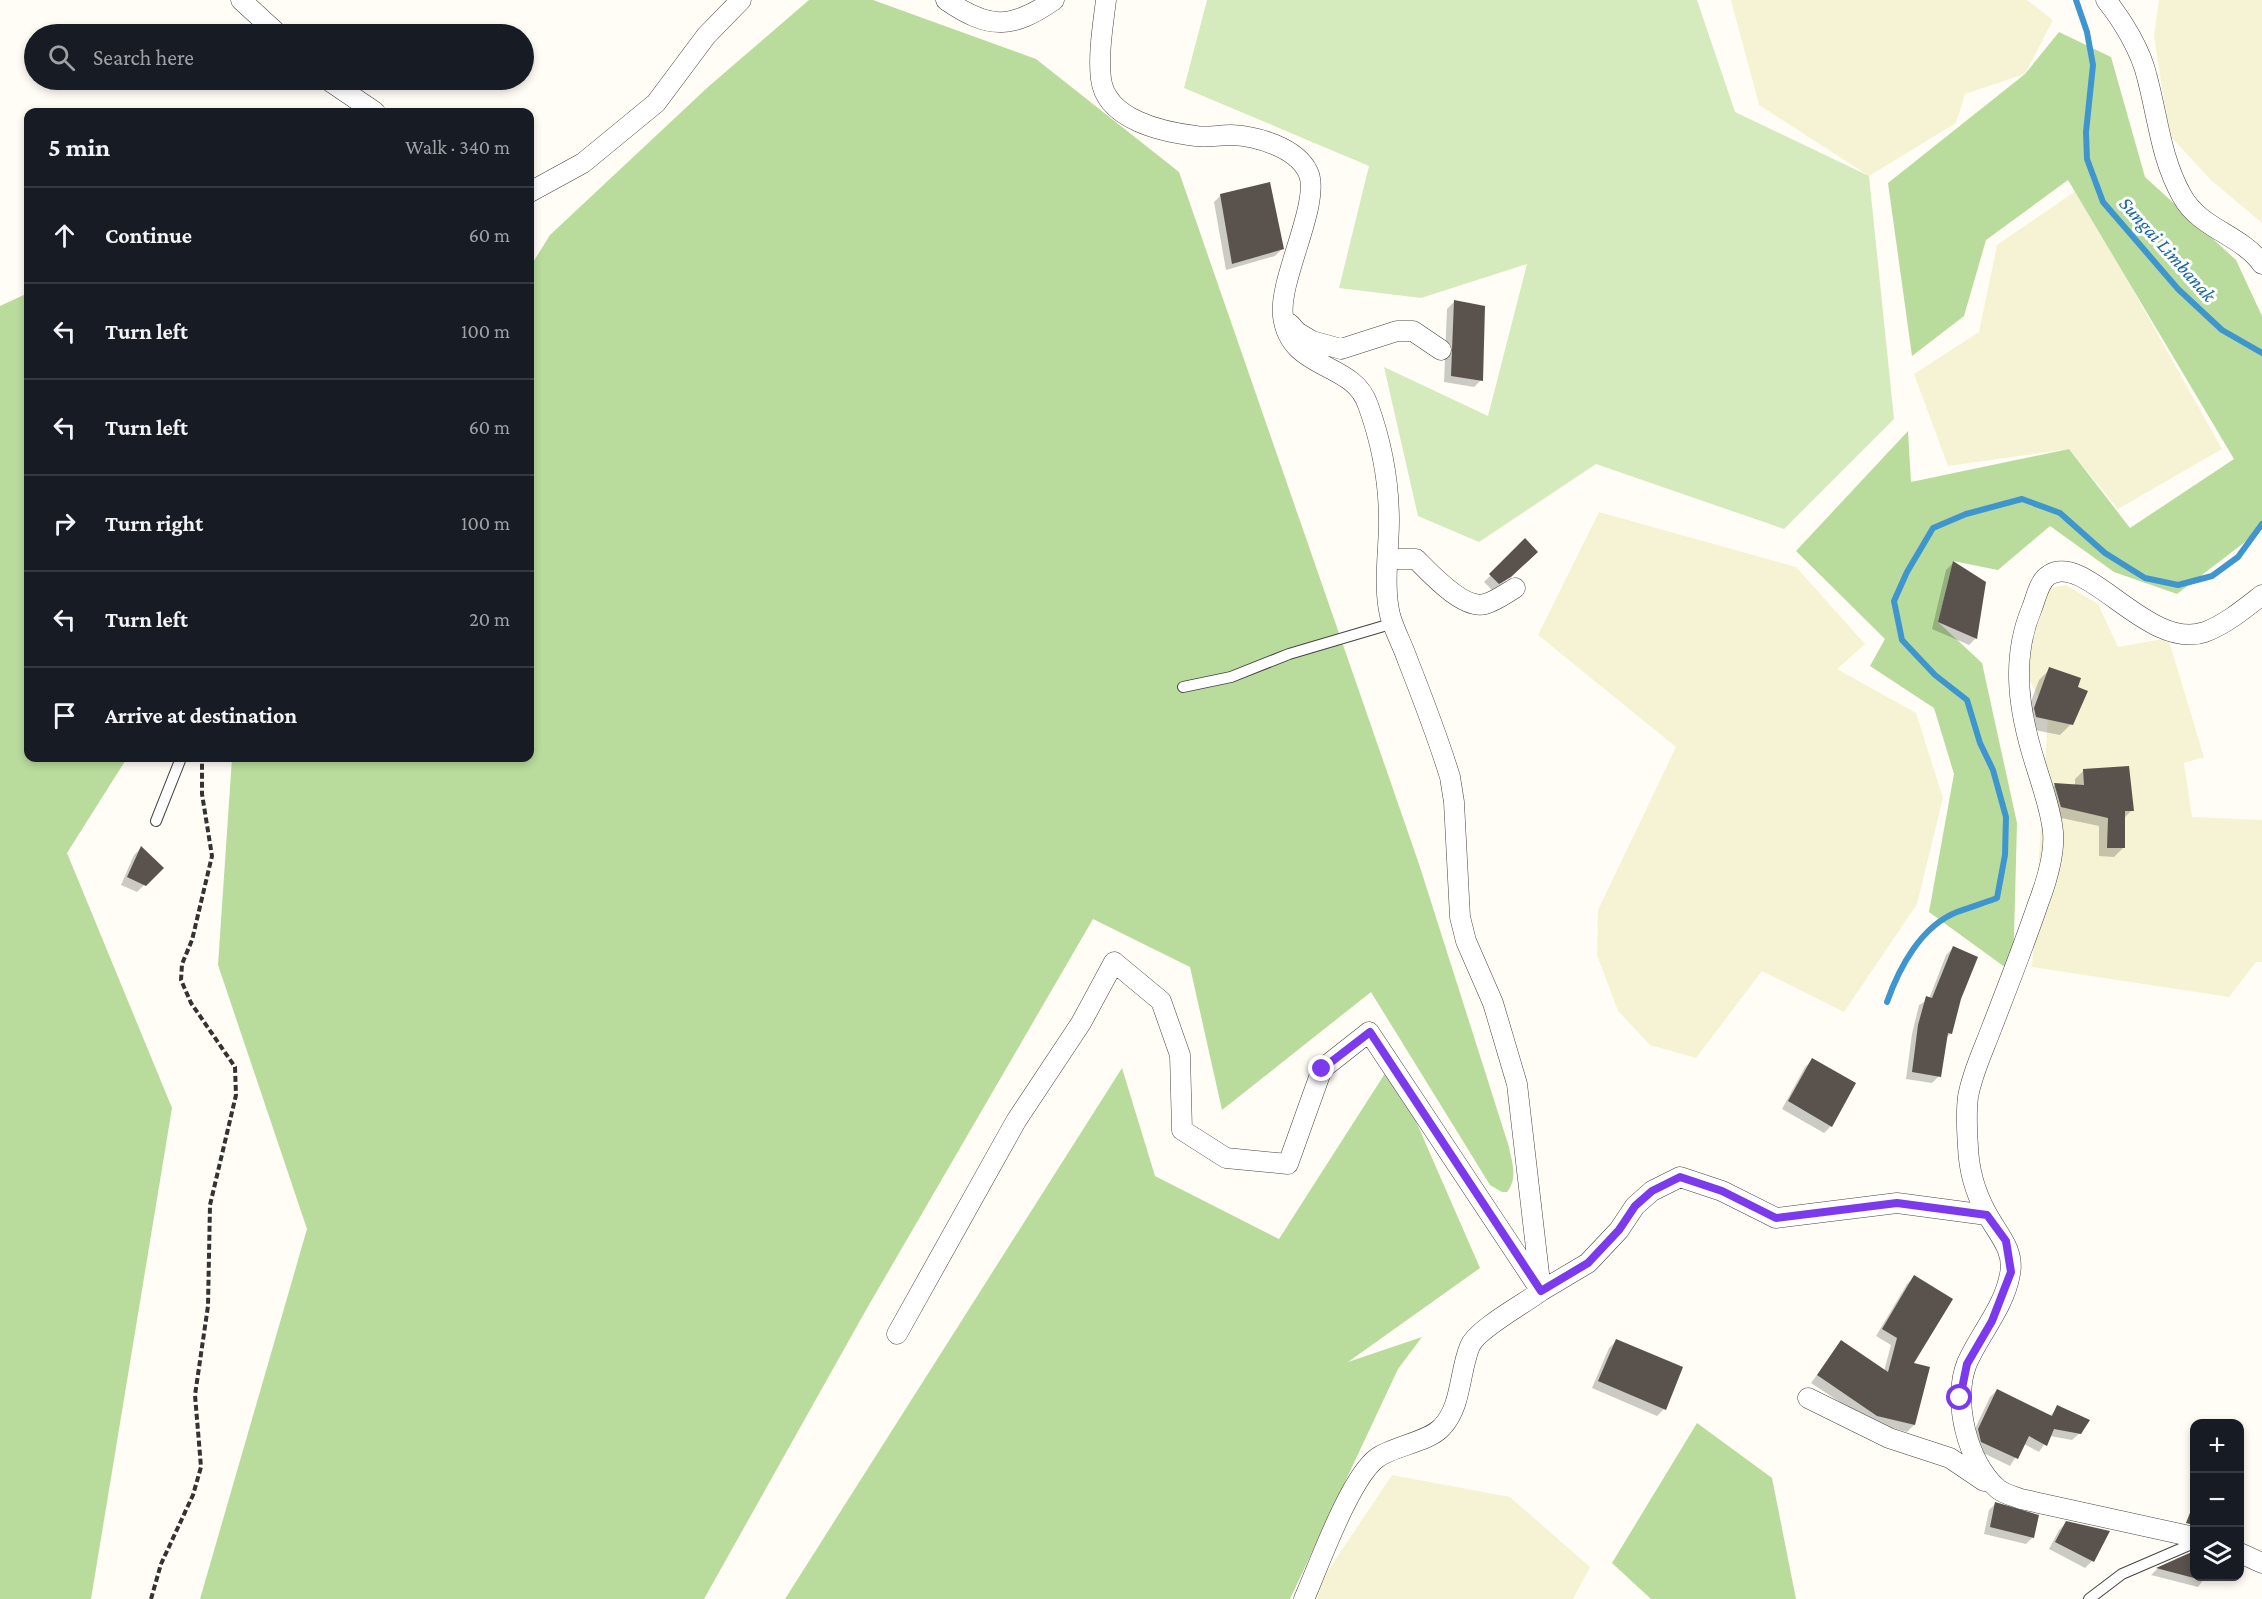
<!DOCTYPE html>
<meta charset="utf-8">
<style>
:root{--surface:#171b24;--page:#20242c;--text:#f1f3f6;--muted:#9ea1a6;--line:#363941}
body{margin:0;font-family:"Crimson Pro",serif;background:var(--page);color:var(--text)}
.controls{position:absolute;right:18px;bottom:18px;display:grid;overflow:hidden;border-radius:12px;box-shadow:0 3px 9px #0003}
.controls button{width:54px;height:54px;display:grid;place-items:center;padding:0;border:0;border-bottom:2px solid var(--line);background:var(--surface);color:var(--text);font:30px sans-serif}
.stop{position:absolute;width:18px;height:18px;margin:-14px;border:4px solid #7c3aed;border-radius:50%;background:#fff}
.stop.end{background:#7c3aed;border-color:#fff;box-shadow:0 2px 6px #0008}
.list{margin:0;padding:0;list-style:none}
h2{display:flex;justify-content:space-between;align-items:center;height:78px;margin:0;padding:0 24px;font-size:26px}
h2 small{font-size:20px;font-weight:400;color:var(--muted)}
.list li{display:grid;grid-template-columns:39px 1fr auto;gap:18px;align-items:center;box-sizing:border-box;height:96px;padding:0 24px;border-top:2px solid var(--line)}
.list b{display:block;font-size:22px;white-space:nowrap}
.list em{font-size:20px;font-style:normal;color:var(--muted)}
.icon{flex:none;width:33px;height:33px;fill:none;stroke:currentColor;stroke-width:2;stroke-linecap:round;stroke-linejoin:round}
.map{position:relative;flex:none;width:2262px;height:1599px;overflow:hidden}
.search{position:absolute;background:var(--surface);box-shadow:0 3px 9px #0003;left:24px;top:24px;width:510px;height:66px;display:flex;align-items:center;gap:15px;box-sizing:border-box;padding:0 21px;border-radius:33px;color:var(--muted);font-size:22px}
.panel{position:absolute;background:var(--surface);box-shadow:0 3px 9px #0003;left:24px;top:108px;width:510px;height:654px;border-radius:12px}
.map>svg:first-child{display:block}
.farmland{fill:#f6f3d4}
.green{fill:#d5ebbd}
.forest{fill:#b9dc9c}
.shadow{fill:#0003}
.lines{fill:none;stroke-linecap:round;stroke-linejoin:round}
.stream{stroke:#3f96cf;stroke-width:6}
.building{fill:#5a524d}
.service-casing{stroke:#444;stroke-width:12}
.minor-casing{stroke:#444;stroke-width:21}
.path{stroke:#333;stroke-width:4;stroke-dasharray:6 3;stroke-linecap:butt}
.service{stroke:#fff;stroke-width:10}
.minor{stroke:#fff;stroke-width:20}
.route{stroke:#7c3aed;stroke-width:8}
.labels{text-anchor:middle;stroke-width:6;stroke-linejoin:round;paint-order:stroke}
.water-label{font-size:20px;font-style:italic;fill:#1768a6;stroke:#fff}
</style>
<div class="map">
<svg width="2262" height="1599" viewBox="0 0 2262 1599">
<rect width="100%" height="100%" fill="#fffdf5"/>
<path class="farmland" d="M1731 0H2027L2053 20 2025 74 1965 94 1956 123 1869 176 1759 105Z
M2159 0H2262V223L2211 180 2169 135 2154 36Z
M2077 190 2222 449 2118 509 2069 449 1948 466 1914 374 1979 332 1997 245Z
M1599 512 1796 567 1865 644 1837 669 1916 713 1943 798 1917 904 1844 1012 1762 971 1696 1058 1650 1045 1618 1011 1597 955 1598 910 1676 747 1538 635Z
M2066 585 2098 604 2118 647 2168 638 2204 757 2184 763 2192 817 2262 820V962H2256L2229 997 2032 967 2048 716 2027 675 2031 605 2046 589Z
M1392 1475 1510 1497 1590 1567 1573 1599H1309Z"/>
<path class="green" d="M1207 0H1697L1735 112 1869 176 1894 419 1784 529 1596 464 1479 542 1418 516 1384 367 1488 416 1527 264 1421 298 1339 288 1369 166 1184 88Z"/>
<path class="forest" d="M809 0H873L1036 59 1179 172 1419 864 1509 1147C1512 1163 1518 1178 1507 1192H1502L1490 1185 1371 992 1222 1110 1190 967 1093 919 866 1310 704 1599H200L307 1229 218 965 232 758H530V267L550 235 708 87Z
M2059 32 2111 57 2145 177 2236 260 2262 316V529L2177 594 2114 572 2050 526 1998 570 1953 561 1938 622 1982 663 2017 823 2013 973 1929 912 1954 774 1934 708 1870 666 1885 639 1796 551 1908 431 1911 482 2069 449 2130 528 2234 459 2068 180 1986 240 1964 316 1912 356 1888 183 2025 74Z
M28 293V758H127L67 853 172 1108 91 1599H0V306Z
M1391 1064 1480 1268 1348 1362 1422 1337 1398 1369 1290 1599H785L1122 1068 1155 1176 1279 1239Z
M1697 1423 1772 1478 1796 1599H1651L1612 1563Z"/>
<path class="shadow" d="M1221 195 1282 249 1275 256 1226 270 1214 202Z
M1454 302 1481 380 1474 387 1444 382 1447 309Z
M1525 541 1536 552 1502 584 1492 590 1484 582Z
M1953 563 1976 638 1969 645 1932 629 1946 570Z
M2050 669 2071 724 2060 735 2025 728 2024 720 2039 680Z
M2084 770 2132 810 2123 819V848L2114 857 2099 856V826L2052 816 2046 794 2055 785 2075 786V779Z
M141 848 162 868 137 892 121 885 134 855Z
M1953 948 1959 998 1950 1034 1945 1039 1939 1076 1932 1083 1906 1079 1912 1034 1919 1005 1929 999 1946 955Z
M1812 1060 1831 1126 1824 1133 1782 1109 1805 1067Z
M1914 1277V1425L1907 1432 1870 1422 1811 1383 1841 1342 1884 1371 1891 1345 1876 1336 1907 1284Z
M1616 1341 1664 1409 1657 1416 1592 1388 1609 1348Z
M1997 1390 2050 1416 2058 1407 2080 1433 2072 1440 2050 1436 2039 1452 2024 1444 2010 1466 1975 1449 1971 1437 1990 1397Z
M1996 1503 2033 1537 2026 1544 1984 1534 1989 1510Z
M2066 1523 2092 1561 2085 1568 2049 1549 2059 1530Z
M2194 1553V1576H2206L2198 1587 2151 1575 2157 1569Z"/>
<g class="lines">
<path class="stream" d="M2076 0 2087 32 2093 65 2086 132 2087 159 2103 202 2178 289 2222 330 2262 353
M1887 1002C1899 968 1921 926 1957 912 1971 907 1984 903 1997 898L2005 855 2006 817 1993 770 1980 743 1967 700 1935 675 1902 640 1894 601 1907 572 1933 528 1966 514 2022 499 2060 513 2105 553 2145 578 2178 585 2212 576 2238 557 2262 524"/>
</g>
<path class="building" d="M1270 182 1284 249 1232 264 1220 194Z
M1454 300 1485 306 1483 381 1451 376Z
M1525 538 1538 552 1511 577 1499 584 1489 574Z
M1953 561 1986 582 1977 639 1938 622Z
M2049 667 2081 678 2078 687 2088 691 2073 725 2036 717 2034 708Z
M2129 766 2134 811H2125V848H2107L2108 818 2061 807 2054 783 2084 785 2083 769Z
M141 846 164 868 146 886 127 877Z
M1953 946 1978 957 1961 999 1952 1034 1948 1033 1941 1077 1912 1072 1918 1025 1926 996 1932 998Z
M1812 1058 1856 1083 1832 1127 1788 1101Z
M1914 1275 1953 1299 1914 1363 1930 1367 1915 1425 1877 1416 1817 1375 1841 1340 1888 1372 1897 1338 1882 1329Z
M1616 1339 1683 1367 1666 1410 1598 1381Z
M1997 1389 2052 1416 2057 1405 2090 1420 2081 1434 2054 1429 2047 1446 2029 1436 2018 1459 1981 1442 1978 1429Z
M1995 1502 2039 1515 2034 1538 1990 1527Z
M2193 1505H2194V1525L2186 1523Z
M2066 1521 2110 1531 2094 1562 2055 1542Z
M2194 1551V1578L2156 1568Z"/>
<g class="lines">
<g class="service-casing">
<path id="service" d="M1183 687 1231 677 1289 654 1394 623
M156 821 181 758
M2089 1599 2122 1574 2194 1543"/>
</g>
<g class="minor-casing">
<path id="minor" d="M241 0 278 34
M946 0C988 29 1011 30 1054 0
M1106 0C1103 25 1098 54 1101 79 1106 120 1163 132 1196 136 1207 138 1219 135 1231 135 1256 136 1296 147 1308 172 1322 201 1278 280 1283 316 1290 372 1353 360 1368 405 1381 441 1389 482 1389 521 1389 550 1383 586 1390 615 1394 630 1403 646 1408 661 1423 699 1438 738 1450 777L1454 802 1460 917 1466 941 1493 1003 1517 1084 1541 1291C1524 1304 1477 1329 1470 1346 1459 1372 1462 1406 1442 1427 1429 1442 1393 1446 1377 1458 1350 1478 1319 1565 1304 1599
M2106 0C2123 21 2141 51 2147 77 2158 118 2161 159 2182 196 2200 229 2242 235 2262 264
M328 80 375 112
M530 192 583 163 656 103 706 36 741 0
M1290 324 1297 332 1312 341 1341 349 1397 331H1413L1441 350
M1389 559H1416C1430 573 1463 610 1485 604 1496 601 1505 594 1515 588
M897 1334 1016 1121 1081 1023 1114 962 1161 1001 1180 1055 1182 1130 1226 1158 1288 1164 1322 1069 1369 1032 1541 1291 1588 1263 1619 1230 1635 1206 1652 1191 1680 1177 1722 1191 1776 1218 1897 1203 1987 1215
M1808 1398 1889 1438 1950 1458 1984 1481
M2194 1537 2021 1499C2013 1496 2004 1494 1998 1489 1967 1463 1952 1400 1967 1363 1980 1333 2004 1308 2010 1274 2015 1249 1996 1232 1986 1212 1975 1192 1969 1170 1968 1147 1967 1132 1966 1112 1968 1097 1972 1073 1984 1049 1992 1027 2008 986 2024 945 2038 904 2046 883 2055 855 2053 832 2051 810 2042 786 2036 766 2019 713 2010 660 2032 608 2036 598 2039 581 2049 575 2086 551 2148 652 2205 632 2226 624 2244 609 2262 595
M2240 1553 2262 1563"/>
</g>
<path class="path" d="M151 1599 161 1564 193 1495 201 1467 195 1395 208 1306 210 1205 236 1095 235 1067 191 1003 181 980 182 964 192 940 212 856 202 794V758"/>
<use href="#service" class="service"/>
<use href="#minor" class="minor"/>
</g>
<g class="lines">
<path class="route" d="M1322 1069 1370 1032 1541 1291 1588 1263 1619 1230 1635 1206 1652 1191 1680 1177 1722 1191 1776 1218 1897 1203 1987 1215 2006 1241 2011 1272 1992 1321 1967 1364 1960 1398"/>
</g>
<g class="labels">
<g class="water-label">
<text transform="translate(2168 249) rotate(48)" y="7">Sungai Limbanak</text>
</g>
</g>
</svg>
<div class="controls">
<button>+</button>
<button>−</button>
<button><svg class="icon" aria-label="layers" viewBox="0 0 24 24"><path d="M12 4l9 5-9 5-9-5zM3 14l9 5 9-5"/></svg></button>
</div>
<div class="stop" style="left:1960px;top:1398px"></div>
<div class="stop end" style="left:1322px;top:1069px"></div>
<div class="search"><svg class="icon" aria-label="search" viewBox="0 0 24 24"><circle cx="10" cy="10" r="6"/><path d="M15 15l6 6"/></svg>Search here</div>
<section class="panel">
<h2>5 min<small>Walk · 340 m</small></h2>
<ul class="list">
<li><svg class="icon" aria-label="ahead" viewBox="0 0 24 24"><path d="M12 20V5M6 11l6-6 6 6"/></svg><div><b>Continue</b></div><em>60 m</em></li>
<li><svg class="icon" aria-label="left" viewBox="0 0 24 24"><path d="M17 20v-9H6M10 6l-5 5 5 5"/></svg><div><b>Turn left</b></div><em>100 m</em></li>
<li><svg class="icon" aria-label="left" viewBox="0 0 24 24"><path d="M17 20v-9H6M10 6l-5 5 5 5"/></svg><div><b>Turn left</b></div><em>60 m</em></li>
<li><svg class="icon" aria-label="right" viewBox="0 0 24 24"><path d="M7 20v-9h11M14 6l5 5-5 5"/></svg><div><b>Turn right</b></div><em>100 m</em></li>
<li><svg class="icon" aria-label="left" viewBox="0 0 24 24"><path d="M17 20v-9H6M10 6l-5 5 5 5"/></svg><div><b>Turn left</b></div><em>20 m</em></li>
<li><svg class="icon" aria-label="arrive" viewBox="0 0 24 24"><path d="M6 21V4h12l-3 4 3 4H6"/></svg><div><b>Arrive at destination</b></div></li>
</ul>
</section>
</div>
